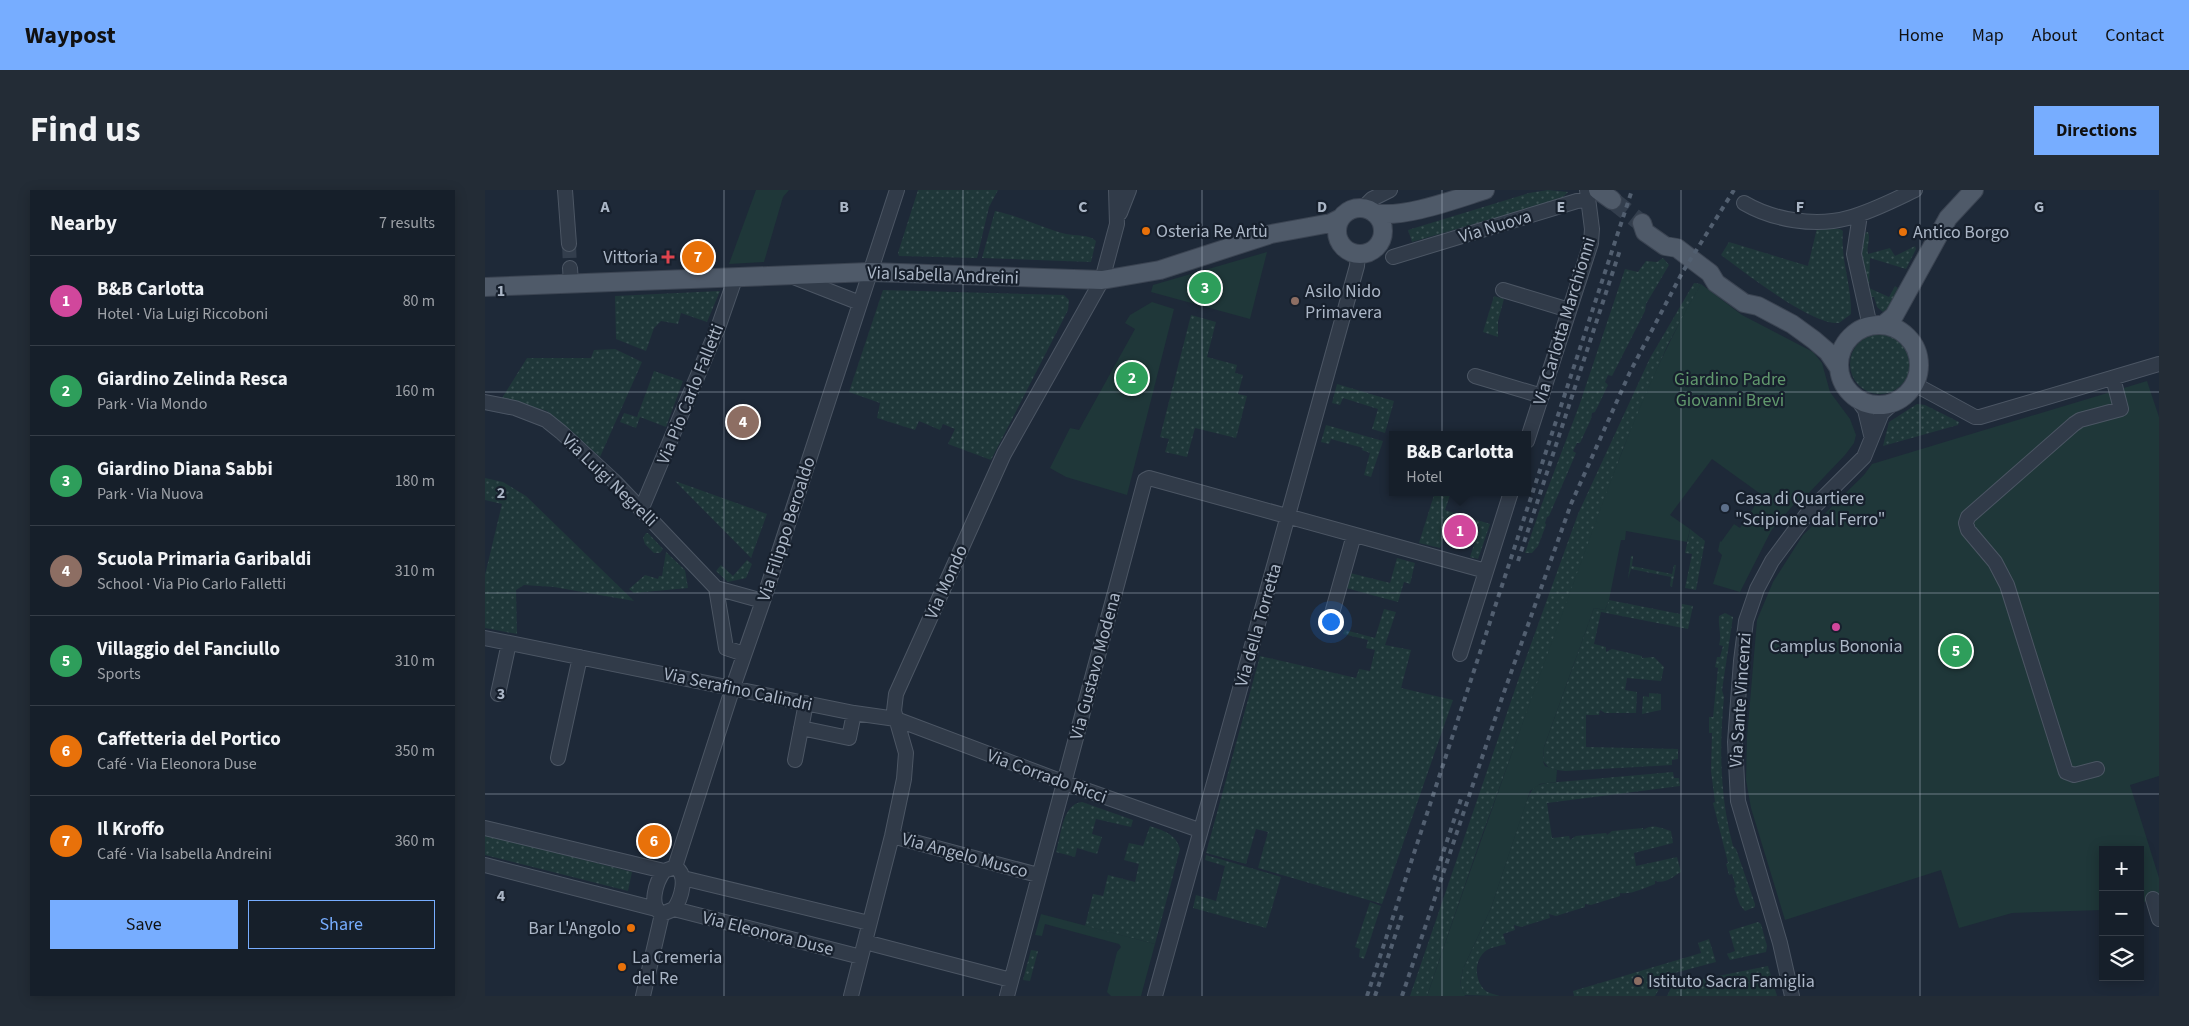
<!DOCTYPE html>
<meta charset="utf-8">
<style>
:root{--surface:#161f2a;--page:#232c36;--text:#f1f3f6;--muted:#9ea2a8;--line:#353d47;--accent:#77adff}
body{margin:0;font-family:"Source Sans 3",sans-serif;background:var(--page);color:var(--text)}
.controls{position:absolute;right:15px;bottom:15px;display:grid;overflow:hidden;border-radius:0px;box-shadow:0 2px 12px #0003}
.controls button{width:45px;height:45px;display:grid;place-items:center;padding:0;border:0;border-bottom:1px solid var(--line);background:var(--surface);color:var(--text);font:25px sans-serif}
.you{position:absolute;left:845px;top:431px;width:18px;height:18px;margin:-12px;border:4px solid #fff;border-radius:50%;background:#1a73e8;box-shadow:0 0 0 8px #1a73e833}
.badge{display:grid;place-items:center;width:32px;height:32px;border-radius:50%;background:var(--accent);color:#fff;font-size:16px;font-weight:700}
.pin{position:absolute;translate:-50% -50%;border:2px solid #fff;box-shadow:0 1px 5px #0006}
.popup{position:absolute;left:904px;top:241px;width:142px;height:65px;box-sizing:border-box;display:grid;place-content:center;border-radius:0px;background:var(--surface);filter:drop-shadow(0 1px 4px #0005);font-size:16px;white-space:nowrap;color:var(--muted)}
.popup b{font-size:19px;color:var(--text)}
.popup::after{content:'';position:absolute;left:50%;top:100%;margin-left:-10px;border:10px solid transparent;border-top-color:var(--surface)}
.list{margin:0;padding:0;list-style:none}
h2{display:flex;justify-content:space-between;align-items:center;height:65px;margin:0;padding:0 20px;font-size:21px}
h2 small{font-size:16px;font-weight:400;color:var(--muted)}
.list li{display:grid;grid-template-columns:32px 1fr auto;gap:15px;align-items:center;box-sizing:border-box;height:90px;padding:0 20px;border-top:1px solid var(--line)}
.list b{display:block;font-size:19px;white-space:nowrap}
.list p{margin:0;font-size:16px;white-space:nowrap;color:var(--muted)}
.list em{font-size:16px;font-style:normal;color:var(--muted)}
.actions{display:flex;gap:10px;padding:15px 20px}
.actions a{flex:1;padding:11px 0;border:1px solid var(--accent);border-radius:0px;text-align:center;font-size:18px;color:var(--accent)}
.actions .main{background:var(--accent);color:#111}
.icon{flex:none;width:28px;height:28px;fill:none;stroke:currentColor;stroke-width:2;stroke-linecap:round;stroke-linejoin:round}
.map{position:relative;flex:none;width:1674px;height:806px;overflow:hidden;border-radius:0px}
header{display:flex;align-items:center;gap:30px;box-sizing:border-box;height:70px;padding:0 25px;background:var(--accent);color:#111}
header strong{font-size:24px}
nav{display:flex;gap:28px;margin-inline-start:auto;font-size:18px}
.intro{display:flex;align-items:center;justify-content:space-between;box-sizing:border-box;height:120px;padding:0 30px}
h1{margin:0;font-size:35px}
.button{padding:12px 22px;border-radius:0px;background:var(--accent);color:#111;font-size:18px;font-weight:700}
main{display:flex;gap:30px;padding:0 30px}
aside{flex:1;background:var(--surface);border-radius:0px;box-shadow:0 2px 12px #0003}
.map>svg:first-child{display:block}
.grass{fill:url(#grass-dots)}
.park{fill:#1f3739}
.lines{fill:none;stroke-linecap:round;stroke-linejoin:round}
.minor-tunnel{stroke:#333e4d;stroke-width:14;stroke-dasharray:14 7;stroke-linecap:butt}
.major-tunnel{stroke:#333e4d;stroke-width:18;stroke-dasharray:18 9;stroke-linecap:butt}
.minor-casing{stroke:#4c5664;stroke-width:16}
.major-casing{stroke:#3b4452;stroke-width:20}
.minor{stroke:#313b49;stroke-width:14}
.major{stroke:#4f5a69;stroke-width:18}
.rail{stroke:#525f70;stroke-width:4;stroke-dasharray:5 5;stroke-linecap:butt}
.grid{fill:none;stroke:#abb6c6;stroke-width:1;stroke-opacity:0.55}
.food-dot{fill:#e8710a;stroke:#17202d;stroke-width:2}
.health-dot{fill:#e0444e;stroke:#17202d;stroke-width:2}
.education-dot{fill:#8d6e63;stroke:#17202d;stroke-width:2}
.service-dot{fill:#5c6f8a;stroke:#17202d;stroke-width:2}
.hotel-dot{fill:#d1479c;stroke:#17202d;stroke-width:2}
.labels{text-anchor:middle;stroke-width:4.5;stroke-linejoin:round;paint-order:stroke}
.street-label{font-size:18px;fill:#abb6c6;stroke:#17202d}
.poi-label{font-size:18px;fill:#abb6c6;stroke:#17202d;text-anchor:start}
.park-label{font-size:18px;fill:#61986d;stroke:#17202d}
.grid-label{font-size:16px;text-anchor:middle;font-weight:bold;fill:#abb6c6;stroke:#17202d;stroke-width:4.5;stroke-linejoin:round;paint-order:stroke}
</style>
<header>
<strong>Waypost</strong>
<nav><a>Home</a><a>Map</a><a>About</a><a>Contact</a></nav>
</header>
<div class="intro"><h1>Find us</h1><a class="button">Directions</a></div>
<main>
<aside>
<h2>Nearby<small>7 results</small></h2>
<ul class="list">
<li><span class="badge" style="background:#d1479c">1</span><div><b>B&amp;B Carlotta</b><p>Hotel · Via Luigi Riccoboni</p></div><em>80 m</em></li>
<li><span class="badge" style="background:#2e9e5b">2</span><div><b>Giardino Zelinda Resca</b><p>Park · Via Mondo</p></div><em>160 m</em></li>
<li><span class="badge" style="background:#2e9e5b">3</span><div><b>Giardino Diana Sabbi</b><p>Park · Via Nuova</p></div><em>180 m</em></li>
<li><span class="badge" style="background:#8d6e63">4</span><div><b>Scuola Primaria Garibaldi</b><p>School · Via Pio Carlo Falletti</p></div><em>310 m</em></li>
<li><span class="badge" style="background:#2e9e5b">5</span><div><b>Villaggio del Fanciullo</b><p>Sports</p></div><em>310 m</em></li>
<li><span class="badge" style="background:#e8710a">6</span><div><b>Caffetteria del Portico</b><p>Café · Via Eleonora Duse</p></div><em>350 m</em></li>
<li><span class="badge" style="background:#e8710a">7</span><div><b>Il Kroffo</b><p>Café · Via Isabella Andreini</p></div><em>360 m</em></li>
</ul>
<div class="actions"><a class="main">Save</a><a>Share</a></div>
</aside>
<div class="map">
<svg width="1674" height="806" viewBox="0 0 1674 806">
<defs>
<pattern id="grass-dots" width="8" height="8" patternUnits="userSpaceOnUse" patternTransform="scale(1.25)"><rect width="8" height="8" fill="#1f3739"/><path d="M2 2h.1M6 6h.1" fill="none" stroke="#3d5254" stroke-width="1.8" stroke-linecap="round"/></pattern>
</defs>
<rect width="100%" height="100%" fill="#1e2938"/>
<path class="grass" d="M433 0H513L504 17 492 68 414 66 413 63Z
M1063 0 1083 2 1078 7 1072 10 927 52 923 40 1044 3Z
M510 21C535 26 556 38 581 44 590 46 604 44 611 51L606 72 497 68Z
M1332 38 1355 39 1358 41C1355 69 1367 95 1366 124L1354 133C1328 136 1259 82 1236 65L1244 52 1323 76Z
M1383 42C1386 50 1381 56 1383 64L1405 58 1410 66 1430 56 1431 59 1421 79 1385 68 1384 98 1404 107 1410 96 1413 98 1402 120 1398 122 1392 117 1389 107H1384L1374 63 1376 44Z
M1178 68 1184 75 1161 114 1160 121 1127 186 1123 185 1120 192 1123 195 1110 222 1107 223 1106 229 1095 253H1092L1088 261 1091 263 1064 326 1062 327 1060 333 1061 335 1053 356 1047 363H1040L1055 319 1094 216 1140 79 1153 82 1161 71 1172 72Z
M1209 93 1216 94 1183 154 1138 259 996 648 942 806H925L1037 479 1093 324 1165 168Z
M398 100 579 105 584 110 583 120 506 270 463 254 470 239 458 234 455 240 434 231 430 240 392 228 395 213 364 202Z
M235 101 222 132 196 123 193 134 176 131 169 138 161 161 131 149 130 106Z
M1009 106 1019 109 1013 131V147L998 142Z
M706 125 731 132 722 167 752 175 750 183 758 185 753 204 762 206 751 248 710 238 702 267 680 262 684 249 675 247Z
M1365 174a30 30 0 1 1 60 0a30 30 0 1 1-60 0Z
M130 159 157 172 115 267 62 221 17 208 42 168H106L109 160Z
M169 181 198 191 181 237 155 227 151 238 135 232 139 223 152 227Z
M852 194 909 211 900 243 887 239 893 219 858 208 855 215 847 213Z
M1432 214 1440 215 1474 232 1473 235 1398 256 1404 232Z
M841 235 898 251 886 287 879 285 885 263 877 260 878 258 846 249 844 254 836 252Z
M0 288 18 292 41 306 149 411 69 397 39 395 31 400 32 444 0 438V385L17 314 0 310Z
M190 291 282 324 266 368Z
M950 302H966L960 320 1005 334 993 369 985 367 995 337 966 328 955 358 934 353Z
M1205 339 1220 351 1211 400 1200 398 1207 364 1200 363Z
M161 343H163L178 359 175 363H169L160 354 158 348Z
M181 362 200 380 203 398 149 403 144 399 160 385 173 389 174 386H177Z
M1146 366H1148L1147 376 1187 384 1189 375H1191L1187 397 1185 396 1186 387 1146 379 1143 389Z
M912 368 930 373 925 394 919 392 913 412 861 398 865 383 905 393Z
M262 370 267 374 261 388 243 392 231 381 236 375 248 386Z
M1124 410 1195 424 1197 414 1208 416 1203 439 1116 422 1109 454 1121 457V462L1127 459 1157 466V468L1169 467 1179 477 1176 491 1142 488 1140 500 1152 502 1151 523H1120L1115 520 1114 525H1101V557L1193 559V569L1187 570V575L1080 581 1065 579 1058 571 1059 557 1109 418 1120 420Z
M899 419 911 422 900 455 926 460 916 498 968 510 897 714 773 678 783 642 771 639 761 674 721 663 775 466 871 488 874 479 885 481 890 460 881 458 883 450 858 444 860 440 890 448Z
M1240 423 1248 427 1237 500 1239 507C1234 558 1235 607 1248 656L1251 659 1270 714V717L1260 721 1255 715 1249 698 1251 697 1247 684 1244 685 1241 674 1243 673 1228 613 1230 612 1226 581 1227 543H1224V527H1228L1233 478 1230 477 1232 467H1235L1238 456 1234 455C1237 445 1233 437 1234 426Z
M1164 503 1176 504V520L1157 524 1158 506 1164 507Z
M1188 582 1189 588H1194L1195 596 1062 613 1067 648 1084 646 1085 650 1091 646 1121 643 1122 645 1127 641 1158 638V640C1168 633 1175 638 1186 641L1188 653 1149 663 1151 676 1192 667 1196 682C1187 687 1181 694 1170 691V694C1159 698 1146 705 1135 703V706L1106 715 1100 714V717L1071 726 1064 724 1065 728 1036 737 1029 735 1030 740 1018 744 1021 754C1015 756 1007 757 1002 760 990 768 989 786 997 797 1001 803 1008 804 1015 806L979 805 975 794 978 779 1006 718 1041 612 1049 596 1062 593Z
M597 612 648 630 646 637 611 629 607 644 617 647 612 664 592 658 590 667 571 662C576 646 577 614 597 612Z
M665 636C679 641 691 644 695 659L670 754 600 736 608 704 618 706 623 685 650 692 654 674 639 670 644 653 658 656Z
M0 645 147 682 143 701 0 665Z
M721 665 796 687 781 738 708 718 711 705 731 711 740 676 720 670Z
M885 712 896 716 879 769 874 767 875 759 870 757Z
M1273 732 1276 734 1282 756 1281 762 1245 770 1242 764 1250 761 1244 741Z
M1224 749 1231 772 1182 785 1170 806H1089L1088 801 1216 763 1213 753Z
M546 760 553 761 545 791 538 790Z
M1283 776 1292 806H1182L1186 798 1203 792Z"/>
<path class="park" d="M271 0H304L298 7 279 72 244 74Z
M782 62 765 129 666 102 668 95Z
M1216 94 1257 125 1328 162 1337 173 1345 202 1365 229 1371 245 1369 253 1360 265 1319 308 1310 313 1286 341 1255 402 1228 394 1237 365 1233 361 1235 351 1236 352 1249 334 1255 338 1277 305 1227 269 1185 325 1205 339 1202 352 1141 341 1140 350H1136L1124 410 1120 420 1109 418 1059 557 1058 571 1060 576 1072 580 1071 592 1055 594 1045 601 1006 718 978 779 975 794 980 806H942C989 669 1037 533 1087 397 1125 294 1160 189 1216 94Z
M667 112 689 119 642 305 581 287 565 278 585 238 594 240 650 139 640 133 645 125Z
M1662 191 1674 227V586L1645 595 1674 688V708L1655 713V660H1618V720L1527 723 1474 738 1456 680 1300 730 1266 618 1261 590 1262 547 1272 430 1288 392 1318 345 1379 285 1387 274Z
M556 724 670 754 656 806H626L622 802 632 762 636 757 634 754 560 734 557 746 550 745Z"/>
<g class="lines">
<path class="minor-tunnel" d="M84 54 85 78"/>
<path class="major-tunnel" d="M1127 10 1155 32"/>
<g class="minor-casing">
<path id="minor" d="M80 0 84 54
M1259 13C1288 30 1330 37 1363 28 1386 22 1409 10 1430 0
M878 18 887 9 905 0
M635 23 644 0
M1375 25 1369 64 1385 136
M908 67 1092 11 1102 10
M85 78 86 93
M306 86 375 113
M1018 100 1084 120
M990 186 1057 206
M1431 195 1490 227H1495L1674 174
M1372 209 1380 220 1386 245
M0 212 30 218 61 230 76 242 130 292 231 398 278 411
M1042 251 1106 53 1107 39 1102 0
M156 320 234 135 251 86
M231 398 241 458 259 464
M844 434 869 345
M0 448 369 523 411 529 578 592 714 640
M975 464 1026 302
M13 504 24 453
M316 538 364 548 369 523
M73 568 95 467
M310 570 321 513
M1612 579 1589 585 1581 582 1522 395 1510 372 1483 340 1481 333 1483 327 1589 234 1595 230 1636 219 1628 188
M0 638 179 681
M407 646 553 685
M0 675 171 719
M190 677 248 497 278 411 412 0
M190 677C204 685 196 709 189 719L177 724C163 716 171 692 179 681Z
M198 688 384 733
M1668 709 1674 729
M189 719 376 767
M380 752 526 790
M158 806 177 724
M366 806 407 646 419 589 421 563 409 521 411 504 519 264 617 90 632 34 631 0
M522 806 660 290 664 288 1001 381
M670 806 872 76 873 64
M1307 806 1295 753 1253 611 1250 552 1256 471 1261 431 1272 399 1287 371 1322 324 1379 267 1397 223 1408 213"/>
</g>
<g class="major-casing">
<path id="major" d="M1113 0 1127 10
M852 41a23 23 0 1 1 46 0a23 23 0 1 1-46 0Z
M889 23C918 29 971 9 1000 0
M1157 33 1160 42 1180 56 1192 58 1225 83 1231 93 1259 113 1273 116 1307 134 1329 150 1343 162 1354 178
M0 97 385 82 617 90 675 80 786 44 846 33 856 28
M1398 135 1409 126 1463 28 1489 0
M1354 175a40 40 0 1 1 80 0a40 40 0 1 1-80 0Z"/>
</g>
<use href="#minor" class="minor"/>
<use href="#major" class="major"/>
<path class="rail" d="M1033 371 1135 60
M949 690 976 609
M882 806 1147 0
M890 806 917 725
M917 806 1017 508 1086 314 1145 182 1197 83 1249 0"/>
</g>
<path class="grid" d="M239 0V806M478 0V806M717 0V806M957 0V806M1196 0V806M1435 0V806M0 202H1674M0 403H1674M0 604H1674"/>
<g class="food-dot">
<circle cx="661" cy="41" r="5"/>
<circle cx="1418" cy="42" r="5"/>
<circle cx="146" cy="738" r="5"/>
<circle cx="137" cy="777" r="5"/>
</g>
<path class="health-dot" d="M180.5 59.5h5v5h5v5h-5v5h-5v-5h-5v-5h5z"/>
<g class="education-dot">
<circle cx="810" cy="111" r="5"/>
<circle cx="1153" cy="791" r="5"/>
</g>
<circle class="service-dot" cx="1240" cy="318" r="5"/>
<circle class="hotel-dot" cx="1351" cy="437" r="5"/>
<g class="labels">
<g class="street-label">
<text transform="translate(1010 36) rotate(-17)" y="6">Via Nuova</text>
<text transform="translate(458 85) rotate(2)" y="6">Via Isabella Andreini</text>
<text transform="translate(1079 131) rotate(-73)" y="6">Via Carlotta Marchionni</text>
<text transform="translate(205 204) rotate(-68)" y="6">Via Pio Carlo Falletti</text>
<text transform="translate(125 290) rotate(44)" y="6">Via Luigi Negrelli</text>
<text transform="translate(301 339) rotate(-72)" y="6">Via Filippo Beroaldo</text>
<text transform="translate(461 392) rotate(-66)" y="6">Via Mondo</text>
<text transform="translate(773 435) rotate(-74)" y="6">Via della Torretta</text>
<text transform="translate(610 476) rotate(-75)" y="6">Via Gustavo Modena</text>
<text transform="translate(253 499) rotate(12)" y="6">Via Serafino Calindri</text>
<text transform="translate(1255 510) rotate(-86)" y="6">Via Sante Vincenzi</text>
<text transform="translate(562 586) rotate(20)" y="6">Via Corrado Ricci</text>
<text transform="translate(480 665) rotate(15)" y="6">Via Angelo Musco</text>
<text transform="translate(283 743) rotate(14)" y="6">Via Eleonora Duse</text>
</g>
<g class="poi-label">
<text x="671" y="47">Osteria Re Artù</text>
<text x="1428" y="48">Antico Borgo</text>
<text x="173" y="73" text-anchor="end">Vittoria</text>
<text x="820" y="107">Asilo Nido<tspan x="820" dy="21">Primavera</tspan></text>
<text x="1250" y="314">Casa di Quartiere<tspan x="1250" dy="21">"Scipione dal Ferro"</tspan></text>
<text x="1351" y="462" text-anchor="middle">Camplus Bononia</text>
<text x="136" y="744" text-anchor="end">Bar L'Angolo</text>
<text x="147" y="773">La Cremeria<tspan x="147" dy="21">del Re</tspan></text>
<text x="1163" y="797">Istituto Sacra Famiglia</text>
</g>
<g class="park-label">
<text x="1245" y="195">Giardino Padre<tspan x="1245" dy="21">Giovanni Brevi</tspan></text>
</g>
</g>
<g class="grid-label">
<text x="120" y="22">A</text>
<text x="359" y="22">B</text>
<text x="598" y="22">C</text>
<text x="837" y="22">D</text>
<text x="1076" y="22">E</text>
<text x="1315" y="22">F</text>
<text x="1554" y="22">G</text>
<text x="16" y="106">1</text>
<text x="16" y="308">2</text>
<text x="16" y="509">3</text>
<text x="16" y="711">4</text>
</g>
</svg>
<div class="controls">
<button>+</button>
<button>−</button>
<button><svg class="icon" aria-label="layers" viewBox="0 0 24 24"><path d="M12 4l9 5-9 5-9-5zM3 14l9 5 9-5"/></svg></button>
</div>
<div class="you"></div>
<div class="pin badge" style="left:975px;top:341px;background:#d1479c">1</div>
<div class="popup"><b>B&amp;B Carlotta</b>Hotel</div>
<div class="pin badge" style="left:647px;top:188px;background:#2e9e5b">2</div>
<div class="pin badge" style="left:720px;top:98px;background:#2e9e5b">3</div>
<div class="pin badge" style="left:258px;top:232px;background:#8d6e63">4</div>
<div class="pin badge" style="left:1471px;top:461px;background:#2e9e5b">5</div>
<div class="pin badge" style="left:169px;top:651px;background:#e8710a">6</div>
<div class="pin badge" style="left:213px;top:67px;background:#e8710a">7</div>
</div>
</main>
